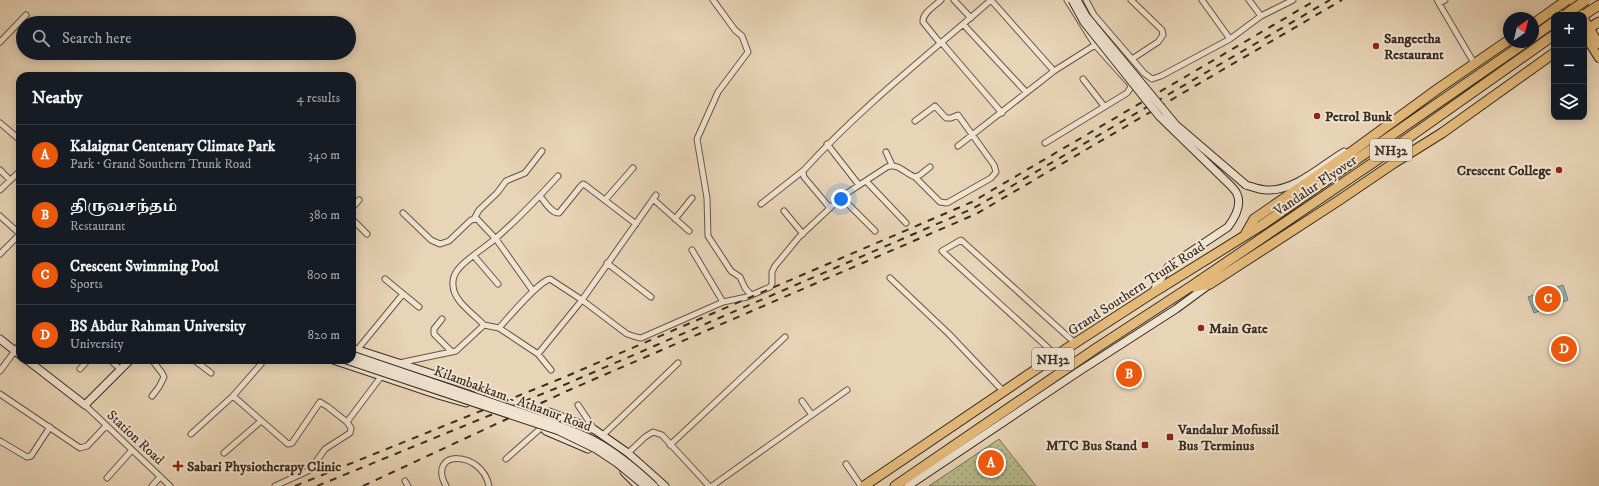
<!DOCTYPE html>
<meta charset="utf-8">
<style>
:root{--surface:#171b24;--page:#242831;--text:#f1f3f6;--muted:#9ea1a6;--line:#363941;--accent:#ea580c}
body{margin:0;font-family:"IM FELL DW Pica","Noto Serif Tamil",serif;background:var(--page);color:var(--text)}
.controls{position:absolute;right:12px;top:12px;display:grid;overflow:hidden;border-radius:8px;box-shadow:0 2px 10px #0003}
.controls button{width:36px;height:36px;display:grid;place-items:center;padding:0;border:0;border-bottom:1px solid var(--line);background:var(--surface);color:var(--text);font:20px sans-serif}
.compass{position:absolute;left:1503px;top:12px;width:36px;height:36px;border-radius:50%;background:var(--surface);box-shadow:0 2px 10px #0003;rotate:35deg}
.you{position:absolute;left:841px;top:199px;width:14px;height:14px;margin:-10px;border:3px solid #fff;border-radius:50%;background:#1a73e8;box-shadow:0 0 0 6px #1a73e833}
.badge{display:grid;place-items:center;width:26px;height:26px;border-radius:50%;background:var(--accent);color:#fff;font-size:13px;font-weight:700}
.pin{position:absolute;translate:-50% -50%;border:2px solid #fff;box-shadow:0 1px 4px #0006}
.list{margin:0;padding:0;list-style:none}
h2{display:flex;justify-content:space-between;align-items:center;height:52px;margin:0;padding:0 16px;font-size:17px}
h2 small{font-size:13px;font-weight:400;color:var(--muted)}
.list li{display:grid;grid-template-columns:26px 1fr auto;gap:12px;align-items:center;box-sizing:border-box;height:60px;padding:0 16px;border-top:1px solid var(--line)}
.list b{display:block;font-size:15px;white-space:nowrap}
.list p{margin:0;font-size:13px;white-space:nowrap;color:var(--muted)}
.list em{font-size:13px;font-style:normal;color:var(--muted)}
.icon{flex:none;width:22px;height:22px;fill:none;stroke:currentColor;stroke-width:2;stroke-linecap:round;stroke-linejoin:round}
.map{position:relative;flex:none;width:1599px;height:486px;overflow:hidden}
.search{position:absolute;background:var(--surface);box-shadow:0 2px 10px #0003;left:16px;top:16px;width:340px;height:44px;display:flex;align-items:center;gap:10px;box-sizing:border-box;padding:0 14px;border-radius:22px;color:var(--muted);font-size:15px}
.panel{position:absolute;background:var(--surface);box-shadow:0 2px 10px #0003;left:16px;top:72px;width:340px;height:292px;border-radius:12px}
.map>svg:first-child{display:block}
.grass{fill:url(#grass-dots);stroke:#787458}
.water{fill:#98b7b2;stroke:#728078}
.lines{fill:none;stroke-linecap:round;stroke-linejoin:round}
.shore{stroke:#68726a;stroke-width:1}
.street-casing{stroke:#655747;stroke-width:7}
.secondary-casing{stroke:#392d22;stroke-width:9}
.primary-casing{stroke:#392d22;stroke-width:10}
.highway-casing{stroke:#392d22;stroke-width:11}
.street{stroke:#f0e3d0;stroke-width:5}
.secondary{stroke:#f0e3d0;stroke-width:7}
.primary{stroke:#e4ba7b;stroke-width:8}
.highway{stroke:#e4ba7b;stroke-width:9}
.rail{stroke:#392d22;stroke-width:2;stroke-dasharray:7 7;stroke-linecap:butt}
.secondary-bridge-casing{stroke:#392d22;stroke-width:9;stroke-linecap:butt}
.highway-bridge-casing{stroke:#392d22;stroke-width:11;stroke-linecap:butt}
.secondary-bridge{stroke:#f0e3d0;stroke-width:7}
.highway-bridge{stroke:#e4ba7b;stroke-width:9}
.poi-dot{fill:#8f2418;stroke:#f0e3d0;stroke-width:1.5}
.labels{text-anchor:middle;stroke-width:4;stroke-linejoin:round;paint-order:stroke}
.shield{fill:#f0e3d0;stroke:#706456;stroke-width:1}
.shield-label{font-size:13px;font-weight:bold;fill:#392d22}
.poi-label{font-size:14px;font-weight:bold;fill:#392d22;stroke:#f0e3d0;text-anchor:start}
.street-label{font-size:14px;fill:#392d22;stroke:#f0e3d0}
</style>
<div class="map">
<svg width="1599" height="486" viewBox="0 0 1599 486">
<defs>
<pattern id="grass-dots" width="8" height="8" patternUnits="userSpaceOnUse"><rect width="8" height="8" fill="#b8bc8d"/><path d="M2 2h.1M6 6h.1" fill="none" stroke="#979973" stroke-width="1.8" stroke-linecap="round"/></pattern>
</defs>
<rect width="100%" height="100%" fill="#e8d4b6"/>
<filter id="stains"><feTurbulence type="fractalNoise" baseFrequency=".005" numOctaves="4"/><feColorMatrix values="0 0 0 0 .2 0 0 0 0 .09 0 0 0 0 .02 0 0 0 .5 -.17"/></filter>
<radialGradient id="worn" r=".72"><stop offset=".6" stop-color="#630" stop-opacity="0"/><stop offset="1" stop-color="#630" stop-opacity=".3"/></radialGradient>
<path class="grass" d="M999 439 1036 486H929Z"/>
<path class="water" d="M1563 285 1568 300 1534 313 1528 297Z"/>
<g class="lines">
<path class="shore" d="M1559 290 1561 292 1562 298 1538 307 1536 306 1535 299Z"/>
<g class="street-casing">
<path id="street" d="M713 0 735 30 742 36 748 52 718 92 697 139 707 198 708 236 731 271 740 277 745 288 751 295
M954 0 971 18
M991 0 1054 71
M1086 0 1094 15 1144 73 1152 79 1161 76 1230 39 1261 16 1293 0
M1131 0 1162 30 1163 35 1158 42 1132 59
M1202 0 1230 39
M1249 0 1261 16
M1437 0 1474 63
M1439 3 1445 0
M963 24 1026 92
M0 42 26 15
M941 42 1002 113
M940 43 923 22C922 13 935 6 941 0
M1083 79 1104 106
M0 123 20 140
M1045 143 1127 93 1131 87 1130 84 1095 45 1067 0
M827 144 859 185
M958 146 1054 71 1095 45
M886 152 892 165
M0 170 10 180
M915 177 940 202 947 203 991 178 996 172 994 165 958 115 951 118H946L935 106 915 121
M866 181 906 223
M0 190 20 171
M540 196C545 202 551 213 559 213L580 187 583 184 585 185 636 224
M841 197 875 231
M653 199 689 231
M605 200 633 168
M761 204 804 170
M352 208 359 200
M830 208 841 197 887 167C899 163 904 173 915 177L920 175 930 167
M784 211 803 234
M403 213 431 240 440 244 449 241 471 220 477 219 496 239 533 291
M0 216 20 234
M352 219 367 234
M474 219 479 210 497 193 506 181 525 173 542 151
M675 219 692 198
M692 250 723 302
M0 254 20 234
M474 256 498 284
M607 263 651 297
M890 278 949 334 1004 392
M385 279 419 307
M442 319 434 329V334L452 352
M484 325C474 314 453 301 453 285 452 277 456 271 461 266 471 256 484 248 495 239 517 220 538 198 558 176
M499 328C509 317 538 282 550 279L582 300 627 334 636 337 641 338 723 302 747 297 770 287 772 284V272L775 266 799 237 830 208 804 177 803 172 804 170C861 107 928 55 991 0
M357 350 403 294
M538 354 582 300 656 195
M1057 356 942 251 961 240 1075 343
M110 360 120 369
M152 360 162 373 164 377 159 387 152 396
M194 360 211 373
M80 369 88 360
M389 370 399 363 456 351 484 325 499 328 538 354 551 370
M0 371 20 344
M0 394 80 448 87 446 106 426
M233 396 288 444 292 443 320 402 328 407 347 422
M802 401 812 415
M85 405 170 486
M578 405 594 429
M191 434 233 396 261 364
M603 435 678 363
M0 441 27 457 31 456 50 427
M670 445 785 337
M224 453 261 421
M628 453 645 437 653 432 662 435 709 486
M506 459 542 427
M846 464 861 486
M107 478 132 450
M405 481 408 486
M152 486 160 477
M275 486 310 470 325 449 350 433 351 428 347 422 383 374
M446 486C426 449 482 450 489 486
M712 486 847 390"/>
</g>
<g class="secondary-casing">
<path id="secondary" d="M1246 185C1253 187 1260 190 1267 190 1295 191 1321 166 1344 152
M1153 292 1168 267
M0 339 20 355
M352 348 473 387 478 389 481 394 479 398 476 402
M27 360 85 405 130 360
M333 360 438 395 466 403
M588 449 546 431 542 427 546 415 549 412 595 430 628 453 665 486
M624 472 638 486
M908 486 1078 372 1176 309 1210 284"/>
</g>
<g class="primary-casing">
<path id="primary" d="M1572 0 1581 15
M1584 19 1599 44
M1584 34 1599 58"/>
</g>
<g class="highway-casing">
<path id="highway" d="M1584 15 1599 5
M1533 24 1567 0
M1584 31 1599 22
M1533 37 1554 22
M1245 235 1254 219 1354 150 1439 88 1509 40
M1194 287 1210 284 1338 201 1394 163 1442 133 1554 53
M864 486 1069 347 1151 294 1262 225 1526 42
M895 486 1098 347 1190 287 1374 162 1554 35"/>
</g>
<use href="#street" class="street"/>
<use href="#secondary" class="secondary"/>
<use href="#primary" class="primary"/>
<use href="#highway" class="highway"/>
<path class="rail" d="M295 486 560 379 972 202 1316 0
M317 486 564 385 974 208 1330 0
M363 486 567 391 976 214 1342 0"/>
<g class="secondary-bridge-casing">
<path id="secondary-bridge" d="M1072 0 1084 22 1159 116 1229 184C1232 187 1236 191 1237 194 1242 205 1234 219 1228 227L1168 267
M1077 0 1086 16 1176 125 1246 185
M352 355 549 422C564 428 580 433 595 441 617 453 636 469 654 486
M346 360 559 431 596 449 617 463 645 486"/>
</g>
<g class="highway-bridge-casing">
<path id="highway-bridge" d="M1565 15 1586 0"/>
</g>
<use href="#secondary-bridge" class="secondary-bridge"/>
<use href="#highway-bridge" class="highway-bridge"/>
</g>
<g class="poi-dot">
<circle cx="1376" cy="46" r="4"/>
<circle cx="1317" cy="116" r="4"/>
<circle cx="1559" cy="170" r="4"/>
<circle cx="1201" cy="328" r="4"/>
<rect x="1166" y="433" width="8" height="8" rx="2"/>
<rect x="1141" y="441" width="8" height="8" rx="2"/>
<path d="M176 460h4v4h4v4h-4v4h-4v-4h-4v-4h4z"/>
</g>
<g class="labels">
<g class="shield">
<rect x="1370" y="139" width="42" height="22" rx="3"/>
<rect x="1032" y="348" width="42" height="22" rx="3"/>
</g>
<g class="shield-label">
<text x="1391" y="155">NH32</text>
<text x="1053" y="364">NH32</text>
</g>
<g class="poi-label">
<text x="1384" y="43">Sangeetha<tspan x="1384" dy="16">Restaurant</tspan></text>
<text x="1325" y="121">Petrol Bunk</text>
<text x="1551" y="175" text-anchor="end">Crescent College</text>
<text x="1209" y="333">Main Gate</text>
<text x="1178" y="434">Vandalur Mofussil<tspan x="1178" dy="16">Bus Terminus</tspan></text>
<text x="1137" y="450" text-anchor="end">MTC Bus Stand</text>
<text x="187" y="471">Sabari Physiotherapy Clinic</text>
</g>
<g class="street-label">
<text transform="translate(1315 185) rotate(-34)" y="5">Vandalur Flyover</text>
<text transform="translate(1136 288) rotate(-33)" y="5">Grand Southern Trunk Road</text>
<text transform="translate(513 398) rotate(20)" y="5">Kilambakkam - Athanur Road</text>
<text transform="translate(136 437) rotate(43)" y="5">Station Road</text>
</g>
</g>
<rect width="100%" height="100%" filter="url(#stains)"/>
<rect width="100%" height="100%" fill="url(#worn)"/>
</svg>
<div class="controls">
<button>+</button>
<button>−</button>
<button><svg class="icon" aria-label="layers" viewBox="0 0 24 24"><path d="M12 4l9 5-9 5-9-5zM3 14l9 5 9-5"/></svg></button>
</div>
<svg class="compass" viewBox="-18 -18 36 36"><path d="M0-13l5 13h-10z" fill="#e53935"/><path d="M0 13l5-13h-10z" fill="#9ea1a6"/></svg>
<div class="you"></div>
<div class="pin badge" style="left:991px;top:463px">A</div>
<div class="pin badge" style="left:1129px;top:374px">B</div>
<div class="pin badge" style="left:1548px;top:299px">C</div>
<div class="pin badge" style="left:1564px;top:349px">D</div>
<div class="search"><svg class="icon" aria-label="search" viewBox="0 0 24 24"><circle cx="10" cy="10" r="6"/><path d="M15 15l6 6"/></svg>Search here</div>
<section class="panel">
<h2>Nearby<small>4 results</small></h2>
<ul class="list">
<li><span class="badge">A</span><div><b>Kalaignar Centenary Climate Park</b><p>Park · Grand Southern Trunk Road</p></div><em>340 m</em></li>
<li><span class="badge">B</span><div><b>திருவசந்தம்</b><p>Restaurant</p></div><em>380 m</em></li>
<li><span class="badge">C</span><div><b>Crescent Swimming Pool</b><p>Sports</p></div><em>800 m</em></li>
<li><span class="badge">D</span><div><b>BS Abdur Rahman University</b><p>University</p></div><em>820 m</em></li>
</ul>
</section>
</div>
